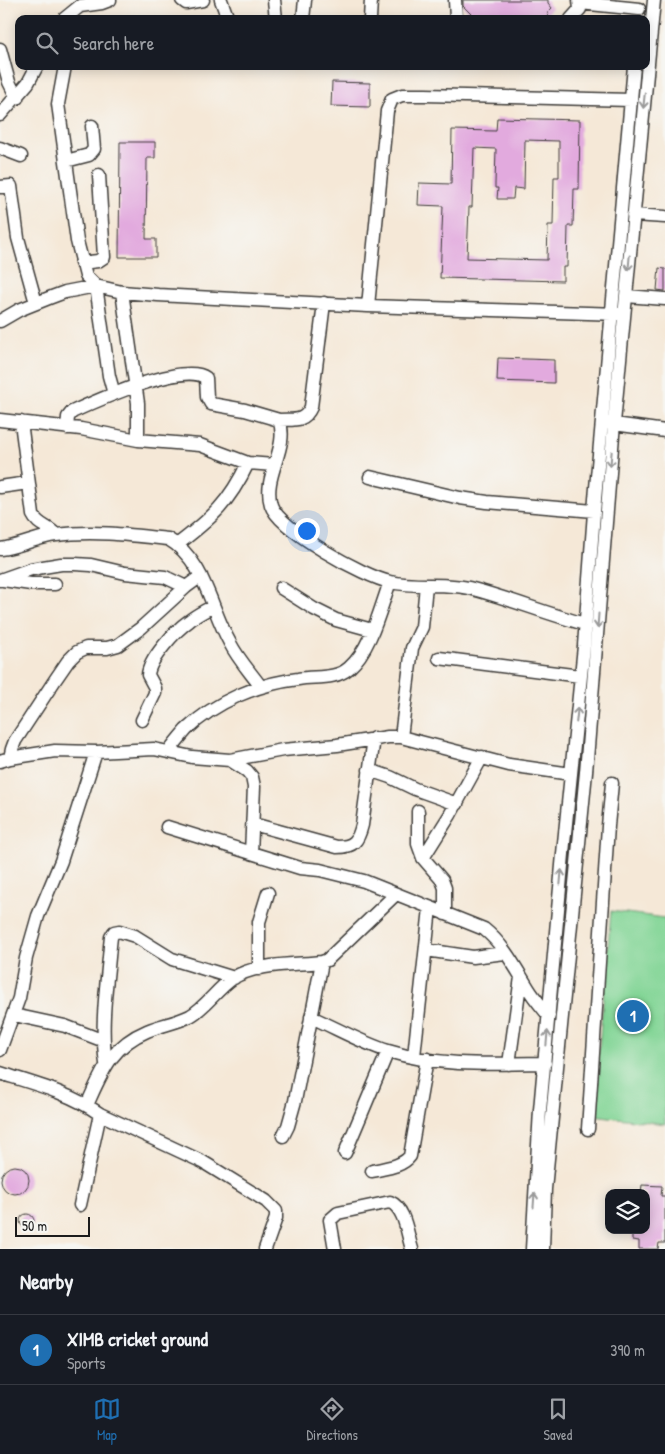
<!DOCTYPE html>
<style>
:root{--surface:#171b24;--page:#242831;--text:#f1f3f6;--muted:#9ea1a6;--line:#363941;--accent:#1f6fb2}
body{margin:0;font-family:"Patrick Hand",sans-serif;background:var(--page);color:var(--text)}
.controls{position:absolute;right:15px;bottom:15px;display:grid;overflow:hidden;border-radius:10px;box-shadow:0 2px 12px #0003}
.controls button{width:45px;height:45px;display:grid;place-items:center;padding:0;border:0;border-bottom:1px solid var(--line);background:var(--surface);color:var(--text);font:25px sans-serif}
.scale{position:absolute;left:15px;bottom:12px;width:75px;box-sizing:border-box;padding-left:5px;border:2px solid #1c1c1c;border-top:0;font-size:14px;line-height:18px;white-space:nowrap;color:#1c1c1c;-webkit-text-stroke:4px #f6f6f2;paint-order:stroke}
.you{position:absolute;left:306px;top:530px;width:18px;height:18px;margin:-12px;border:4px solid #fff;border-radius:50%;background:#1a73e8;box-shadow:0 0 0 8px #1a73e833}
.badge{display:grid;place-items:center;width:32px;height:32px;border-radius:50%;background:var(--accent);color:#fff;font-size:16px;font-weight:700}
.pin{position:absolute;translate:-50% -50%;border:2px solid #fff;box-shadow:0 1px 5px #0006}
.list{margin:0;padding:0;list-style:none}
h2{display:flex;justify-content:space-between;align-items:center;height:65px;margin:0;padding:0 20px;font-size:21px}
h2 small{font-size:16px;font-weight:400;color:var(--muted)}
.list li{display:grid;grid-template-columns:32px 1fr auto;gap:15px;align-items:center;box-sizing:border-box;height:70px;padding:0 20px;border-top:1px solid var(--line)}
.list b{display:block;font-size:19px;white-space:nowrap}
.list p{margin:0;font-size:16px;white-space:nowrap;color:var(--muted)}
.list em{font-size:16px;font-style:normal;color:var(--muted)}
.icon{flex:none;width:28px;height:28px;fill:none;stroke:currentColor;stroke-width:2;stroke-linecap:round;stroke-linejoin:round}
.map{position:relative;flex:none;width:665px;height:1249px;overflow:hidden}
.search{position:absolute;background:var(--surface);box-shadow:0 2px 12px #0003;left:15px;right:15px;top:15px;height:55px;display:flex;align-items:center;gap:12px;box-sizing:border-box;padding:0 18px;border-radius:10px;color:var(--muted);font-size:19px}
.sheet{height:135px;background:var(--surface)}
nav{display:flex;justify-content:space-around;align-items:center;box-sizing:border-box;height:70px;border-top:1px solid var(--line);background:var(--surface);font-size:14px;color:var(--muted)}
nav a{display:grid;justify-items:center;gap:2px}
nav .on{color:var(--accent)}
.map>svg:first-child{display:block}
.green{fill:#83d596;stroke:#507859}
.building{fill:#e2aade;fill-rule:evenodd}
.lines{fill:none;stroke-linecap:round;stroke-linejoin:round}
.minor-casing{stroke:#3d3b38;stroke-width:15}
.minor{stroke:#fff;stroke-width:12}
.oneway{stroke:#999}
</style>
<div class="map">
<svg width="665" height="1249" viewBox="0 0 665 1249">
<rect width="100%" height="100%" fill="#f6f6f2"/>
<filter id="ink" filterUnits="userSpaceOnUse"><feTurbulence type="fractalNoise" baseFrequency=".02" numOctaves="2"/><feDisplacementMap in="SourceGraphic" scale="10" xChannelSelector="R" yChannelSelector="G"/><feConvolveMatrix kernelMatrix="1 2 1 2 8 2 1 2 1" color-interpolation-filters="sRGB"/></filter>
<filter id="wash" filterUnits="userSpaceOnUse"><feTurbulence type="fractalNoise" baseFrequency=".0096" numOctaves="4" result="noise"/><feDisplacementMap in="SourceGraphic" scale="20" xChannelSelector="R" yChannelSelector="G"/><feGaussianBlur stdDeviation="1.12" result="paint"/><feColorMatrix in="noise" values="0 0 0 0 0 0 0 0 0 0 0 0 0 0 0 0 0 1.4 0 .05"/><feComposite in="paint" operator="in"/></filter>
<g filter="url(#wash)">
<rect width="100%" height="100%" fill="#f5e8d7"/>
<path class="green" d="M611 911 665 918V1124L593 1115Z"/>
<g id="blocks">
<path class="building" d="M463 0H548V3L552 8 548 12 547 19H476L463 6Z
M332 82 370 83V107L331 106Z
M497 118 580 120 579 189H574L573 226H568L567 267H563V281L440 278 443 206 418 205 419 183 451 184 452 130 496 131ZM525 140 559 141V177H554L553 225H548L547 260 467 258 469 207H472L474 148 496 149 495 184V188H498L497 199H513L514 188 524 189Z
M120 142H155V158H147L146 239H156V257H119Z
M659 268 665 269V291L657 290Z
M498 358 554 360V383L497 381Z
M1 1180a14 14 0 1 1 28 0a14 14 0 1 1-28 0Z
M642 1185 662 1186 661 1196H665V1243H659L658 1249H639V1241L632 1240V1230H646V1193H641Z
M20 1221a7 7 0 1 1 14 0a7 7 0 1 1-14 0Z"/>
</g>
</g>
<g filter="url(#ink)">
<use href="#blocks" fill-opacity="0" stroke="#3d3b38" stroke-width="1"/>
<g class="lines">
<g class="minor-casing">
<path id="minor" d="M182 0 186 3 203 0
M221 0 228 19
M274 0 276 19
M455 0 456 19
M580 3 639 9
M64 19 80 6 102 3 110 0
M303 19 305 0
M370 19 371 0
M571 19 580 9 579 0
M0 49 9 82 17 98
M65 66 58 104 77 241 86 276 96 286 109 376 114 394
M0 115 28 83 37 66
M0 148 21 156
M66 161 89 155 94 149 92 126
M0 187 11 186 18 238 36 303
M633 215 665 217
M81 263 98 261 104 257 99 175
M122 292 138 403V440
M626 296 665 299
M368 306 387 111 392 99 402 95H425L631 100
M0 321 19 310 49 298 65 292 96 286 122 292 158 295 368 306 619 314
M0 420 81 429 138 440 200 445 248 463 274 465
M279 420C293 419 304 423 311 407L324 303
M21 422 33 515C38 526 49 526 56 535
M607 423 665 431
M67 428 68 417 72 412C96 401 184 361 206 378L207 397 211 404 245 410 279 420C290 447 262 476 271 505 279 530 365 577 390 582 417 588 446 582 473 589 511 599 547 614 585 624
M370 477 460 498 487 502 594 511
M0 487 28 483
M178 544C212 518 229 503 248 463
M0 549C19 547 37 537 56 535 93 530 132 535 168 539 205 560 210 608 230 643 238 659 251 673 261 687
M0 580 31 569 61 564H75L91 565 125 573 165 577 186 587
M3 580 31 584H55
M281 588 314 609 336 620 372 630
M439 658 580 676
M142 720 155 693V688L148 675C149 659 176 630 189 621 196 615 205 611 213 606
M401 737 412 648 422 627 426 585
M169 751C174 744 180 737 186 730 216 701 258 684 298 679 316 676 335 680 349 668 371 649 380 609 390 582
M10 758 12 749 15 741 55 680 68 661 77 652 86 648H107L118 645 141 628 186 587 201 576
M230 760 283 750 337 745 388 737H401L509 765 571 774
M0 761 10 758 55 751 96 752 154 749 192 757 230 760 247 771 252 777 254 787 251 853
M369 770 390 777 415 789 457 804
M418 811V844L423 858 442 880 445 888V914
M253 824 337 847C354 847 358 841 362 825L374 738
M167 827 300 868 320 870 364 881 484 929C504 945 515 967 528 988 534 998 542 1007 549 1016
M423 858 450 815 482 757
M426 950 473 957 505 953
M259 969V922L268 893
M14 1015 65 1026 104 1041
M311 1017C336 1028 362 1043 388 1051 440 1067 491 1064 545 1063
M0 1050 19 998 26 958 38 916 61 861 96 752
M414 1056 430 908
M106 1063C100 1025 107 984 110 946L111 937 114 932 119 931 135 936 172 959 234 978
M509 1064 521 977
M0 1073C35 1084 70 1093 100 1114L203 1162 266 1201 276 1211V1218L265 1249
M87 1105C102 1072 111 1046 147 1031 161 1025 176 1023 190 1016 206 1007 217 989 233 978 256 963 295 965 322 962L327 960 396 894
M588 1129 608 826 612 783
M283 1136 288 1126 295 1101 322 962
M345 1153 388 1051
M372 1171C384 1168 402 1167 410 1156L427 1059
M80 1205 100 1114
M335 1249 330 1220 338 1213 390 1202C405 1208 407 1234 412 1249
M532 1249 540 1110 564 843 584 646 595 499 634 66
M543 1249 545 1189 586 772 614 423 654 0"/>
</g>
<use href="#minor" class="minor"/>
</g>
<defs><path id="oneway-shaft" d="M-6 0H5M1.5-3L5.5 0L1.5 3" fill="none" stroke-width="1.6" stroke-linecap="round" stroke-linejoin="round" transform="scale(1.25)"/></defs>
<g class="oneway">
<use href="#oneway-shaft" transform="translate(644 101) rotate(96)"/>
<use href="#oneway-shaft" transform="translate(629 263) rotate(95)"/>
<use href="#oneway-shaft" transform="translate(611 459) rotate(95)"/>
<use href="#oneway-shaft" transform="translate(598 621) rotate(94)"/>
<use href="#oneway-shaft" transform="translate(577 715) rotate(-84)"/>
<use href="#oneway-shaft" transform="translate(561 877) rotate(-85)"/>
<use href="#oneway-shaft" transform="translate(547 1038) rotate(-85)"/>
<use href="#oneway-shaft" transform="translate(534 1200) rotate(-86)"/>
</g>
</g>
</svg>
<div class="controls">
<button><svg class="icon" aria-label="layers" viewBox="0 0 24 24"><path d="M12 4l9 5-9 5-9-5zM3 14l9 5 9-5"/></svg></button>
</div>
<div class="scale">50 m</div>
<div class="you"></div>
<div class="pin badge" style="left:633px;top:1016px">1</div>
<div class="search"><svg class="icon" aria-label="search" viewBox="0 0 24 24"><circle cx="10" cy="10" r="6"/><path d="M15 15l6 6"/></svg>Search here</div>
</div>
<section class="sheet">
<h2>Nearby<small></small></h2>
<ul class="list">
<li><span class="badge">1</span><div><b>XIMB cricket ground</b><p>Sports</p></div><em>390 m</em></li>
</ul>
</section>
<nav>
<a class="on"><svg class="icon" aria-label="map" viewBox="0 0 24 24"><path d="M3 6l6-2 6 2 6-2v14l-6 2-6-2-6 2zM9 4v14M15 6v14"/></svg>Map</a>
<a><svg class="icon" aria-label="directions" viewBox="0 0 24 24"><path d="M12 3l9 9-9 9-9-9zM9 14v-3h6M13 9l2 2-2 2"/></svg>Directions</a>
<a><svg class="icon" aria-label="saved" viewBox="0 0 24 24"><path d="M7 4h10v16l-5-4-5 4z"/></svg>Saved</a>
</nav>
